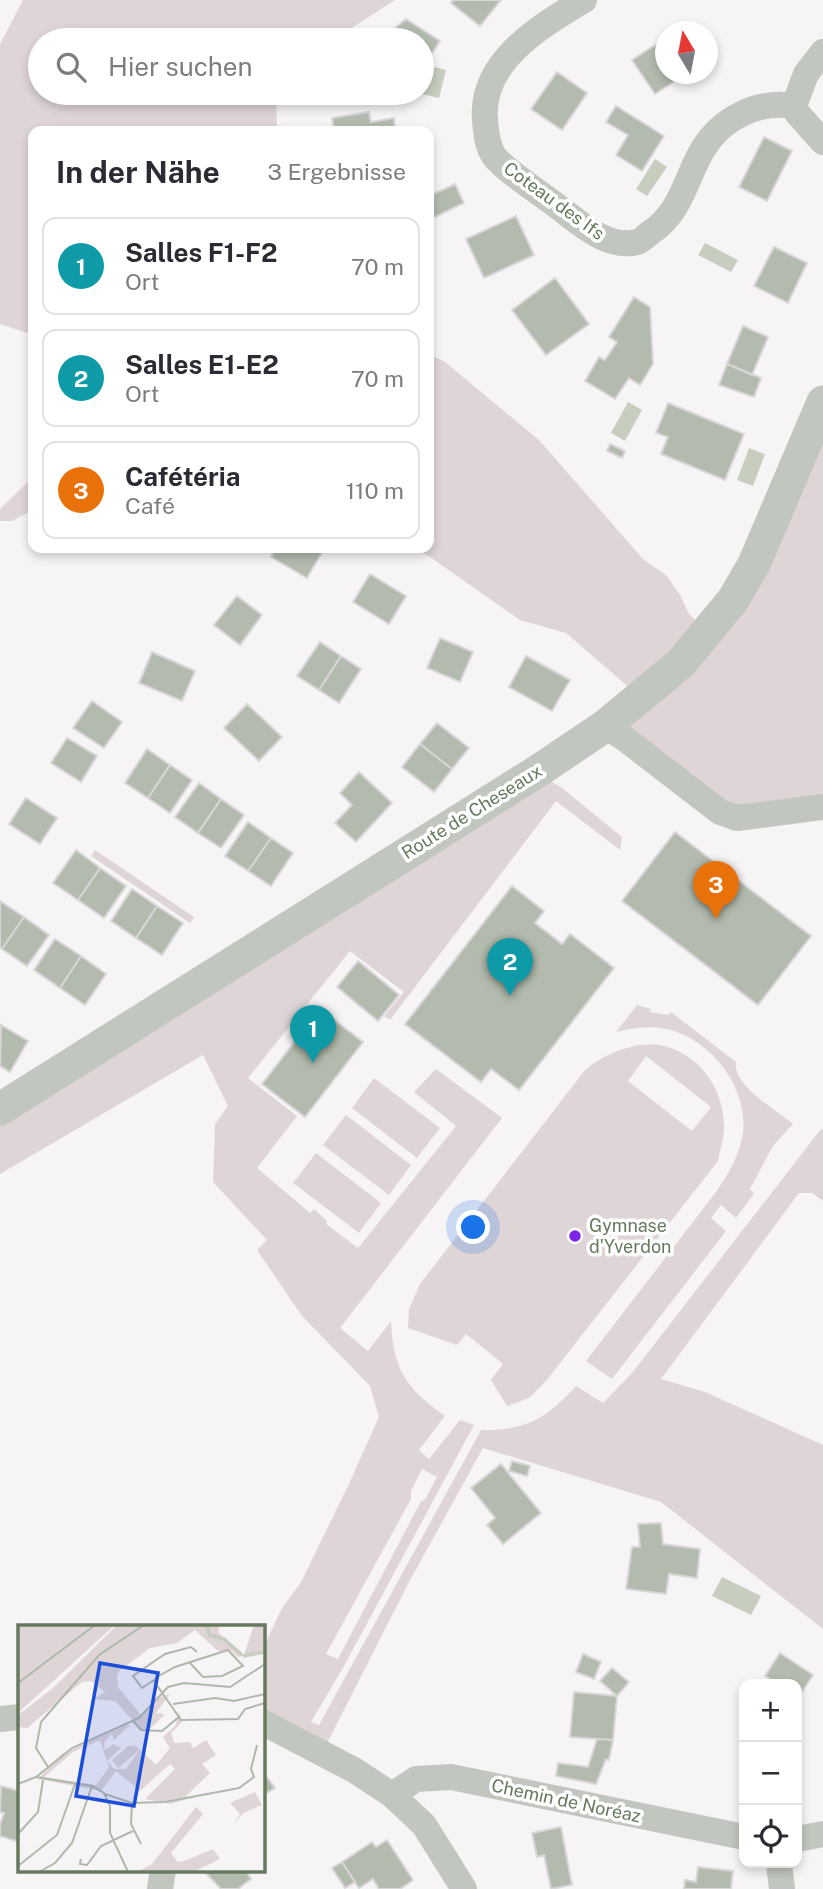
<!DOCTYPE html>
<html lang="de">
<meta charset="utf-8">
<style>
:root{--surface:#fff;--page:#f7f7f7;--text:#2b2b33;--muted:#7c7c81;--line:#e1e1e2;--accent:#1a73e8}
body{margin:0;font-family:"Public Sans",sans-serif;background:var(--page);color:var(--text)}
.controls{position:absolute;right:21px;bottom:21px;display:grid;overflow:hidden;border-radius:14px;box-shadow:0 4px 10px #0003}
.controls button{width:63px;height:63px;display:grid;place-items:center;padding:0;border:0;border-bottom:2px solid var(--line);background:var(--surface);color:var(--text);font:35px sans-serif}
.compass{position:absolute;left:655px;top:21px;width:63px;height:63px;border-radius:50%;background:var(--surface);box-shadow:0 4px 10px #0003;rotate:350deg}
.you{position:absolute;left:474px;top:1228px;width:24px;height:24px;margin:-18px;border:5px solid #fff;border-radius:50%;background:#1a73e8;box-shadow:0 0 0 10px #1a73e833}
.badge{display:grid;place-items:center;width:46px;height:46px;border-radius:50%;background:var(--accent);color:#fff;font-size:23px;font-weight:700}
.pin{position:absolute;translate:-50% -58px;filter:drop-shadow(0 2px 4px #0008)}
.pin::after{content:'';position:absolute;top:37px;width:24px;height:21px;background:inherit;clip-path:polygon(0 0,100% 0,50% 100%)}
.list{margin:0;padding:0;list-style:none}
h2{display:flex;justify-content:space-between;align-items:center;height:91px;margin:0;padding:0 28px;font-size:30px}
h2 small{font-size:23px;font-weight:400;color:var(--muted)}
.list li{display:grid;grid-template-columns:46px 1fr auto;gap:21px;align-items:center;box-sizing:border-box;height:98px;margin:0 14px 14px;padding:0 14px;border:2px solid var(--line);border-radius:14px}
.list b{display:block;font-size:26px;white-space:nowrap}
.list p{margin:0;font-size:23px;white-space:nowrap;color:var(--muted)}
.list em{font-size:23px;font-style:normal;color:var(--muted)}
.icon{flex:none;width:38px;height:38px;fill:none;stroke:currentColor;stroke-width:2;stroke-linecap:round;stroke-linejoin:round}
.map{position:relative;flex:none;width:823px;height:1889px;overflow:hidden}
.search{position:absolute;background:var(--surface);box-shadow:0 4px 10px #0003;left:28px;top:28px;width:406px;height:77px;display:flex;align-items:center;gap:18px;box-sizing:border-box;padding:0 24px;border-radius:38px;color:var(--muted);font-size:26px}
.panel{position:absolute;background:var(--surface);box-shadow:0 4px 10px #0003;left:28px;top:126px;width:406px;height:427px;border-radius:14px}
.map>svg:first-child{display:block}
.green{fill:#dfd5d6;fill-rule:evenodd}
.water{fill:#c7cebf}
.building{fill:#b2bbad;stroke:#d9d6d8;stroke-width:2}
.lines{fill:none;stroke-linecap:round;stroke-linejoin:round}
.minor{stroke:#c1c7be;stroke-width:26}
.tertiary{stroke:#c1c7be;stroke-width:33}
.poi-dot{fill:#7e23e8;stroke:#fff;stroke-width:2.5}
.labels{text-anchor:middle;stroke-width:7;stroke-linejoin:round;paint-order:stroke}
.street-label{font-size:18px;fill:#667a5d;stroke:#fff}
.poi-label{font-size:18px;fill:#667a5d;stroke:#fff;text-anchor:start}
.inset-river{fill:none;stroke:#c7cebf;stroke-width:3.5}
.inset-road{fill:none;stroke:#b0b8ab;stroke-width:2}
.view{fill:#1d4ed8;fill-opacity:0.15;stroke:#1d4ed8;stroke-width:3.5}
.inset-edge{fill:none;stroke:#667a5d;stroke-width:3.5}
</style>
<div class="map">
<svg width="823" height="1889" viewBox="0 0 823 1889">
<rect width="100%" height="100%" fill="#f7f4f6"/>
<path class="green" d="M23 0H395L333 40H40V93H276L277 131H33V335L0 324V44Z
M429 354 445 362 539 440 643 559 667 576 680 595 689 614 707 631 823 402V807L737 818 624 738 639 696 566 633 520 620 417 548H429Z
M33 477V510L12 521H0V509Z
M542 776 562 788 622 837 620 850 556 801 390 1020 384 1016 404 992 350 951 248 1078 297 1116 257 1168 310 1213 314 1209 327 1221 326 1224 358 1248 456 1126 414 1092 436 1069 502 1118 340 1328 368 1351 391 1321C393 1370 406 1388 445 1416L419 1450 429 1459 460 1420 474 1425 344 1666 311 1722 319 1725 481 1430C526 1431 547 1418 576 1386L603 1403 632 1373 821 1129 823 1130V1201L812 1193H799L661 1379 705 1392 823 1445V1629L661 1502 483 1448 409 1582 322 1753 263 1722V1648L282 1608 300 1584 348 1486 379 1417 370 1386 302 1316 257 1250 267 1240 213 1182 215 1124 228 1106 203 1055 0 1174V1109ZM422 1469 437 1477 426 1498 420 1503 338 1659 326 1654 411 1499V1491Z
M95 850 194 917 190 923 91 856Z
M637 1005 651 1009 650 1012 668 1015 671 1012 736 1062C732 1085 776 1110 793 1124L773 1146 750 1189 754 1194 736 1218 721 1205 711 1218 726 1231 612 1379 586 1361 716 1192C729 1173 739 1156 743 1133 749 1085 706 1033 659 1028 644 1026 630 1029 616 1032Z
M638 1045C645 1045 653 1044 660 1045 700 1053 725 1090 724 1129 724 1139 720 1150 718 1161L546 1381 529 1398 507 1406 491 1380 503 1364 466 1334 457 1345 408 1328 409 1309 420 1284 585 1070C602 1056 617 1050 638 1045ZM646 1056 711 1107 692 1131 628 1081Z
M374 1078 440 1128 417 1158 352 1108Z
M346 1115 411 1165 389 1195 323 1145Z
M316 1153 381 1203 359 1233 293 1183Z"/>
<path class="water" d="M434 67 446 70 439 98 422 94 425 83 430 84Z
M655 159 667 167 647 196 636 189Z
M705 243 738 260 731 272 698 255Z
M628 402 642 410 625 441 611 433Z
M749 448 765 454 753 486 737 480Z
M722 1577 761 1596 751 1615 712 1596Z"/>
<path class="building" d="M453 0H501L480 26 451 3Z
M406 19 440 41 422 69V40H389L384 37Z
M666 38V74H686L655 94 632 60Z
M557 72 587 93 562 130 531 109Z
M616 106 664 136 642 171 616 155 628 135 606 122Z
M369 112 371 122 394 118 395 130 407 129V131H334L332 118Z
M764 137 792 151 767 201 739 187Z
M455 184 464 203 429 220V196Z
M516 216 534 255 484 278 466 239Z
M774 247 807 263 788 303 754 286Z
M555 278 589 324 546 355 512 310Z
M634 297 650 307 653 364 640 385 629 378 615 399 585 381 599 357 605 360 617 342 609 337Z
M743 326 768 337 752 375 727 364Z
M727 364 761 378 754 397 719 385Z
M668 403 744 434 725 480 661 454 668 437 656 433Z
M610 444 625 451 622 458 607 451Z
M276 548H321L324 549 307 578 271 557Z
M370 574 406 596 389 624 353 602Z
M237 596 262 615 240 645 214 625Z
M440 638 473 652 460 682 427 668Z
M320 642 341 656 319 690 297 676Z
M152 652 195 671 182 701 139 683Z
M341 656 361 669 339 703 319 690Z
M526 656 570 680 552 711 509 687Z
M92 701 122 722 104 748 73 728Z
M247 704 282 737 259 761 224 728Z
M437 723 469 748 452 769 420 744Z
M67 738 97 756 81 782 51 763Z
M420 744 452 769 434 792 402 767Z
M147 749 170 765 148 798 125 783Z
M170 765 192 780 170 813 148 798Z
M359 772 392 803 356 842 335 823 352 805 340 793Z
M199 783 221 799 198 833 175 817Z
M26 798 57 818 40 844 9 824Z
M221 799 244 815 221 848 198 833Z
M248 822 271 838 248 871 225 856Z
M675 832 811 936 758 1005 622 901Z
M271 838 293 853 271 886 248 871Z
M76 850 100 868 78 900 53 883Z
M100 868 126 886 104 918 78 900Z
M512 886 544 911 535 923 562 944 570 934 614 968 519 1090 491 1069 481 1082 405 1024Z
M132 889 157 906 136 938 111 921Z
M0 901 24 917 2 949 0 947Z
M157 906 183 923 162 955 136 938Z
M24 917 49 935 27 966 2 949Z
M55 939 81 956 60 988 34 970Z
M81 956 106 974 85 1005 60 988Z
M358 961 399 995 378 1021 337 987Z
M320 1009 363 1042 305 1117 262 1084Z
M1 1025 28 1041 10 1072 0 1066Z
M512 1461 530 1466 527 1476 509 1471Z
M501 1464 541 1513 503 1544 487 1525 495 1518 471 1488Z
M661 1523 663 1544 700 1549 697 1578 669 1574 666 1594 626 1589 632 1547H640L638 1524Z
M780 1653 813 1675 799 1697 797 1696V1684H778L765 1676Z
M583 1654 601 1662 594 1679 576 1672Z
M612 1668 629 1682 617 1696 600 1681Z
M574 1692 617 1696 613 1740 570 1737Z
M597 1739 613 1740 609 1760 606 1759 596 1784 556 1776 558 1763 588 1767Z
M262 1771 275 1788 262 1796Z
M1 1786 19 1791V1842L0 1836V1825L4 1813 0 1812Z
M561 1827 572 1885 551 1889 544 1855 537 1857 532 1833Z
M387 1840 413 1880 400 1889H379L373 1879 359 1888 342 1862 372 1842 376 1847Z
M342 1862 355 1882 345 1888 332 1868Z
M698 1867 733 1871 731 1889H684L685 1880 696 1882Z
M203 1870H245L251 1879 238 1889H221Z"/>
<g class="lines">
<path class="minor" d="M584 0C539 27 480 62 485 120 486 132 487 146 494 156 504 170 546 197 561 209 582 225 608 249 637 242 641 241 646 236 650 233 682 212 685 179 703 149 722 118 758 100 794 106
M823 52 806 74 794 106 797 113 823 142
M605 726 624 738 720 812 737 818 823 807
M0 1719 19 1717
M262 1722 354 1770 392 1795 424 1825 464 1889
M392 1795 416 1779 451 1777 744 1837
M797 1839 823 1834
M779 1863 782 1889
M160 1889 163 1870"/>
<path class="tertiary" d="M0 1109 538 771 605 726 681 663 733 600 754 564 823 402"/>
</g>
<circle class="poi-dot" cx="575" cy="1236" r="7"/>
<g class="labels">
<g class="street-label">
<text transform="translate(554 201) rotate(36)" y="6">Coteau des Ifs</text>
<text transform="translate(472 812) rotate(-32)" y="6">Route de Cheseaux</text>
<text transform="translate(566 1801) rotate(12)" y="6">Chemin de Noréaz</text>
</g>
<g class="poi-label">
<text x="589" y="1232">Gymnase<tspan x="589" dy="21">d'Yverdon</tspan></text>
</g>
</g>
<g transform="translate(18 1625)">
<rect width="247" height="247" fill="#f7f4f6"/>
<path d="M0 0H97L0 88ZM99 0H202L200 7 226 30 236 0H247V25L220 32 214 26H200L177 5 159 18 132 23 100 47 99 53 100 62 124 91 136 74 152 69 138 88 147 89 133 103 123 105 97 76 75 74 87 67 73 56 64 57 9 103 0 102V90L35 63ZM160 86 164 97 153 108 156 118 172 117 175 123 188 115 198 130 184 139 192 148 164 175 187 169 152 179 127 174 157 144 152 139 122 166 98 146 83 166 20 154 44 129 110 99 115 105 111 101 96 115 94 109 86 117 87 125 95 119 103 123 89 136 96 144H108L120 127 114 117 124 127 120 132 126 128 138 140 152 123 145 112 158 100ZM82 115 91 142 78 160 26 152 55 127ZM110 121H117L119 127 100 143 94 135ZM237 167 244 180 225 188 215 200 222 189 212 178ZM178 182 185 189 153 228 160 237 166 236 195 224 202 234 175 247H119L134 239Z" fill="#dfd5d6" fill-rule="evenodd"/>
<path class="inset-river" d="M189 0 191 10 206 14 224 30M225 31 247 27"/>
<path class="inset-road" d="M172 38 185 52 204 51 225 41 210 25 157 42 139 52 136 56 163 95 220 94 227 84 247 78M136 55 124 63 115 51 147 29 173 22 179 27M0 58 77 0M155 79 197 73 216 76 247 69M115 96 123 105 144 106 162 91M30 142 18 123 23 97 81 30 126 0M18 152 74 161 86 168 92 181V208L110 247M0 159 18 152 54 123 121 93 150 62 166 58 212 62 247 39M87 169 114 178 147 177 221 163 236 152 233 144 239 120M114 178 113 199 123 219M0 209 20 187 25 155M63 234 62 239 69 240 83 221 115 206M0 241 39 210 57 159M21 247 37 238 54 218 74 161"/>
<path class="view" d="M82 38 140 48 116 181 58 171Z"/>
<rect width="247" height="247" class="inset-edge"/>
</g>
</svg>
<div class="controls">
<button>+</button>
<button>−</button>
<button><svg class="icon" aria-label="locate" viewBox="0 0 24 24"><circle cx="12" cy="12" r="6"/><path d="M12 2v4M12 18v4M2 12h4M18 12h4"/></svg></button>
</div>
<svg class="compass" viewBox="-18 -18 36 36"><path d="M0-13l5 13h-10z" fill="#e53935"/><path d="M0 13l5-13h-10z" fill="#7c7c81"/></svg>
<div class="you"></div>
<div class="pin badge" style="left:313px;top:1063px;background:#0f9aa8">1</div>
<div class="pin badge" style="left:510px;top:996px;background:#0f9aa8">2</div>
<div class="pin badge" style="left:716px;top:919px;background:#e8710a">3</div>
<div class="search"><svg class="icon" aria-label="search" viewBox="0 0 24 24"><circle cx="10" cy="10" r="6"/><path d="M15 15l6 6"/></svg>Hier suchen</div>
<section class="panel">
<h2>In der Nähe<small>3 Ergebnisse</small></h2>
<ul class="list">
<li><span class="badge" style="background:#0f9aa8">1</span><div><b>Salles F1-F2</b><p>Ort</p></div><em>70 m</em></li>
<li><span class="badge" style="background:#0f9aa8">2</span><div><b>Salles E1-E2</b><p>Ort</p></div><em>70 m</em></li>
<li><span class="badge" style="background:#e8710a">3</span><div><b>Cafétéria</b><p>Café</p></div><em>110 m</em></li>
</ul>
</section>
</div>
